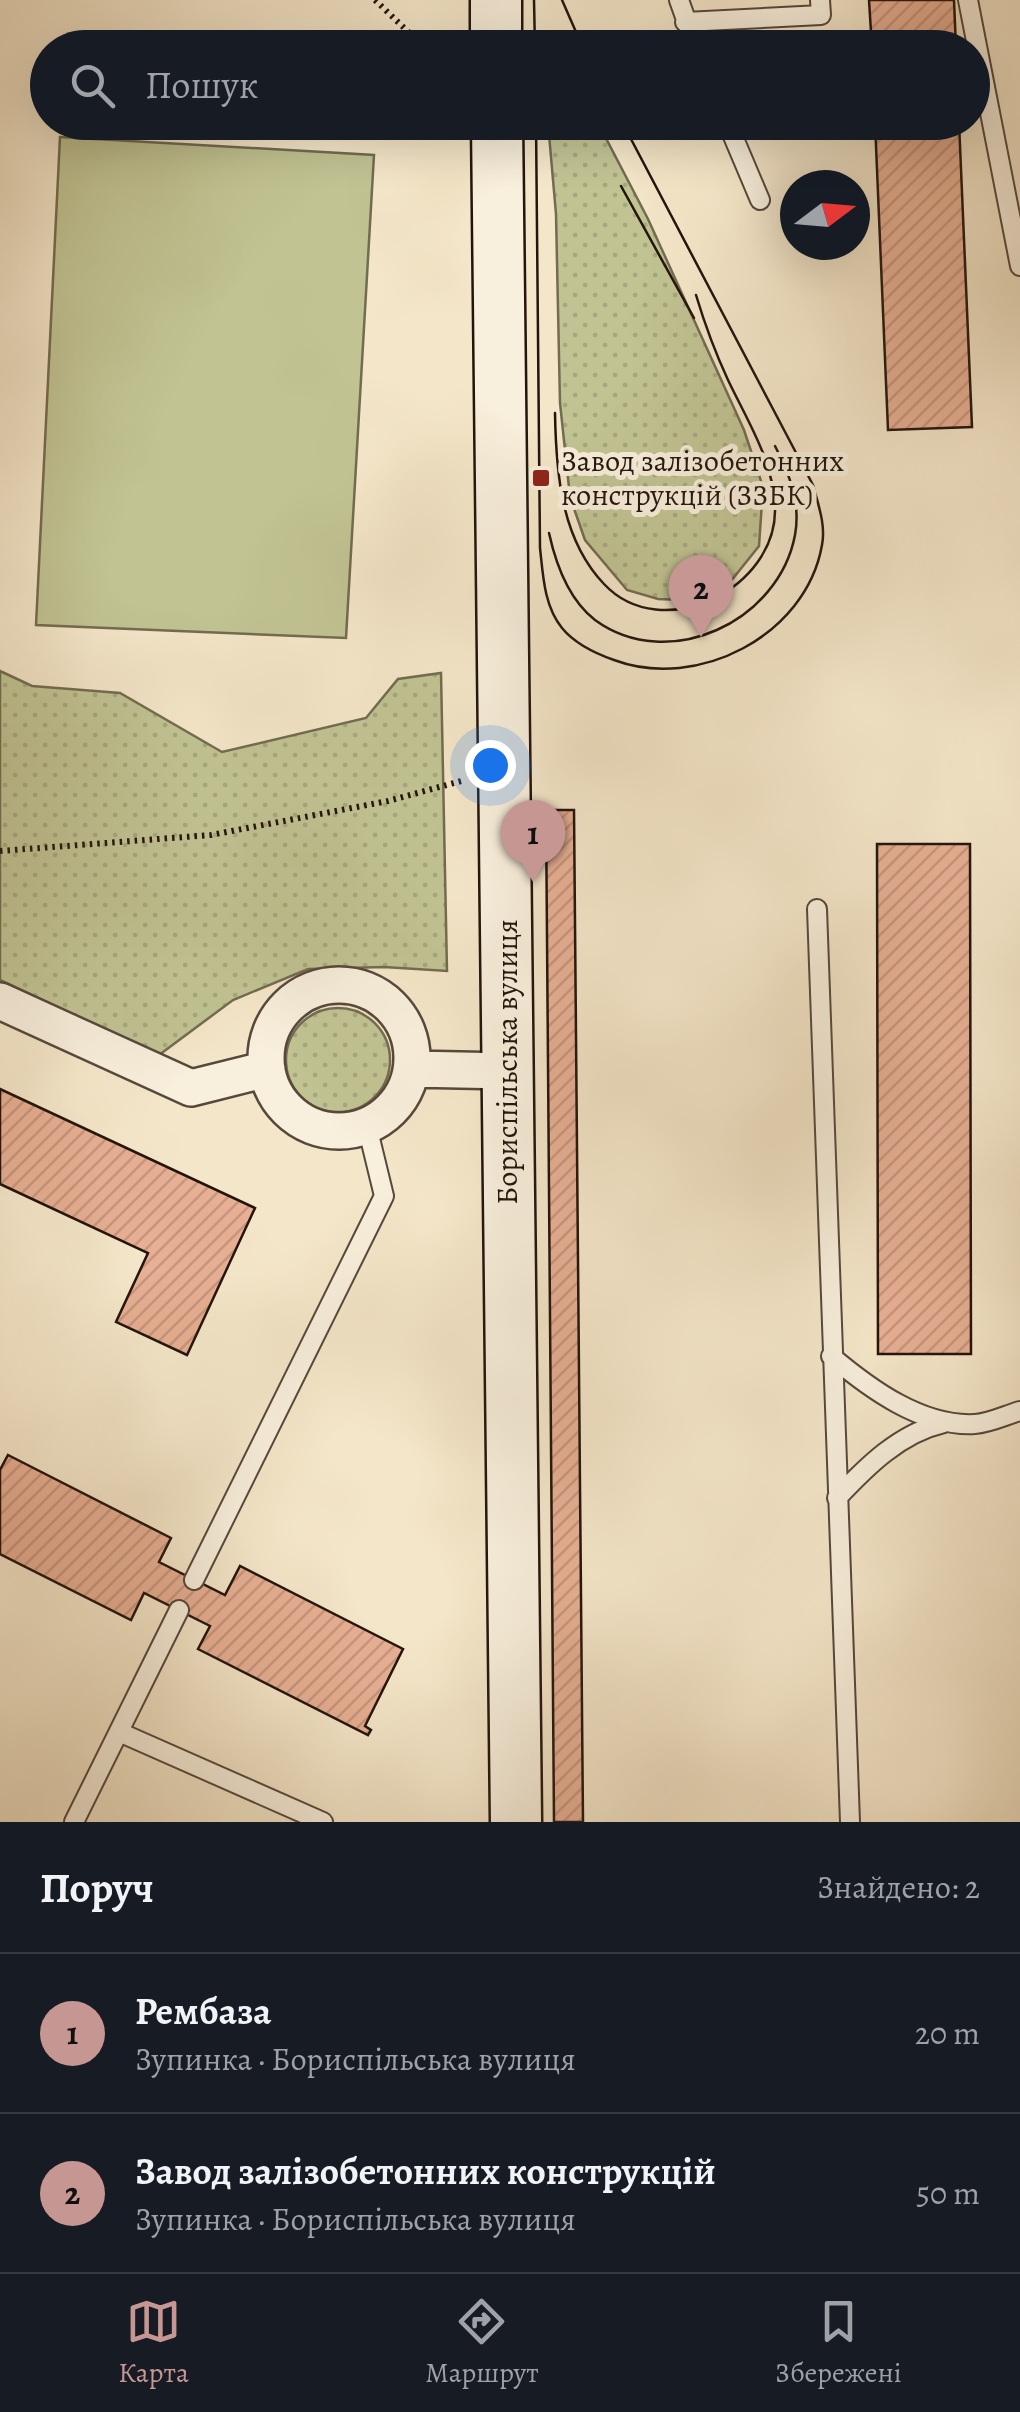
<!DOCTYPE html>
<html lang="uk">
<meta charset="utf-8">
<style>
:root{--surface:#171b24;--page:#242831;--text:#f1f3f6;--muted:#9ea1a6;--line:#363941;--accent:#c59692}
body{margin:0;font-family:Alegreya,serif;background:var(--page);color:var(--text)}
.compass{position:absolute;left:780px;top:170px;width:90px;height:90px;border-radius:50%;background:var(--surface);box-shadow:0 10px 40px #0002;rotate:74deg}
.you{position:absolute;left:490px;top:765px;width:35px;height:35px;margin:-25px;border:8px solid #fff;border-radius:50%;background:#1a73e8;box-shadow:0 0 0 15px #1a73e833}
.badge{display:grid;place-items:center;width:65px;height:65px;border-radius:50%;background:var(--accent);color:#111;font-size:32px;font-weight:700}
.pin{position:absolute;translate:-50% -82px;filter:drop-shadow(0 2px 5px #0008)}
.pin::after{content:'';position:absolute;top:52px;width:35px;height:30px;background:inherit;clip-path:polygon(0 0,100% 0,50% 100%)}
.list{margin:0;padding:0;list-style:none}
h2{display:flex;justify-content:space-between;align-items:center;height:130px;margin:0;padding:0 40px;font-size:42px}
h2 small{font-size:32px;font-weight:400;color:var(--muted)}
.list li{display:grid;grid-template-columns:65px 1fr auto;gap:30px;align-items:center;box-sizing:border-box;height:160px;padding:0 40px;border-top:2px solid var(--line)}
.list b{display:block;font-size:38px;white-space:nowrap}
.list p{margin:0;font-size:32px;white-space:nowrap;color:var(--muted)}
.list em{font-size:32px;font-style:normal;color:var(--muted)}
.icon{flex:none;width:55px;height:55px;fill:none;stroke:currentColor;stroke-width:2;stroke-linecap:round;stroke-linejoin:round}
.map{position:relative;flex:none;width:1020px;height:1822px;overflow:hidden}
.search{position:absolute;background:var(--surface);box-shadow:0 10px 40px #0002;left:30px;right:30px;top:30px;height:110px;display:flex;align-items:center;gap:25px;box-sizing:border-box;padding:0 35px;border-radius:55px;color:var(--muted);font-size:38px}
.sheet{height:450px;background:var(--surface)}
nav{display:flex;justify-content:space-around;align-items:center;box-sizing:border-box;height:140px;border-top:2px solid var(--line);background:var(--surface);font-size:28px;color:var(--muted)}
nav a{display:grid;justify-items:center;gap:5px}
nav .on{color:var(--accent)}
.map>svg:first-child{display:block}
.grass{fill:url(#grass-dots);stroke:#726c50;stroke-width:2.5}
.pitch{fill:#c1c393;stroke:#726c50;stroke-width:2.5}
.building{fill:url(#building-hatch);stroke:#23140d;stroke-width:2.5}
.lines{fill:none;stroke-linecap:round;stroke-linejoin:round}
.service-casing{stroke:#57483c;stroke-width:22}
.minor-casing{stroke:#57483c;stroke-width:40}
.secondary-casing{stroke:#23140d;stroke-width:55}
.path{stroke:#23140d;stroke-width:6;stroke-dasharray:2.5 5;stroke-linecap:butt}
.service{stroke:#f8efdc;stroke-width:18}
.minor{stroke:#f8efdc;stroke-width:35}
.secondary{stroke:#f8efdc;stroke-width:50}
.tram{stroke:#23140d;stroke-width:2.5}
.poi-dot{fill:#8f2418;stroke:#f8efdc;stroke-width:4}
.labels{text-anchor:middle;stroke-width:10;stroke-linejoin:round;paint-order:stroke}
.poi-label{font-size:30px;fill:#23140d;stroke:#f8efdc;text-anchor:start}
.street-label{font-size:30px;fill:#23140d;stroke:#f8efdc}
</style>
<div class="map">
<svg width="1020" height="1822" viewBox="0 0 1020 1822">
<defs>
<pattern id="grass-dots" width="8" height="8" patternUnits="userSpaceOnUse" patternTransform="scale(2.5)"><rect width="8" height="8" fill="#c1c393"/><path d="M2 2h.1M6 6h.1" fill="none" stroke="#a6a77e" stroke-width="1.8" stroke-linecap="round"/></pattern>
<pattern id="building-hatch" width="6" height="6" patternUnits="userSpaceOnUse" patternTransform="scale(2.5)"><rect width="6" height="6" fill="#e7af93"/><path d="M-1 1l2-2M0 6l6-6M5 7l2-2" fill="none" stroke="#c6967e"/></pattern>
</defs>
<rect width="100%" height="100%" fill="#f4e6c9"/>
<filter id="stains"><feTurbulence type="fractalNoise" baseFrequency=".002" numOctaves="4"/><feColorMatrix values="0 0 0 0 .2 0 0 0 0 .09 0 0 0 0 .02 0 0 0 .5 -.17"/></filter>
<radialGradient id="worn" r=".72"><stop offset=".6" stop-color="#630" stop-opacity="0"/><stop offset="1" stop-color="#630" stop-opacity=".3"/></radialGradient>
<path class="grass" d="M548 123H598L648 219 744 430 763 487 759 546 731 581 684 600 658 599 627 590 585 540 570 497 560 403 556 214Z
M0 671 32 686 120 693 222 752 366 718 398 679 441 673 447 971 384 967 308 969 233 1000 159 1055 0 980Z
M286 1060a52 52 0 1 1 104 0a52 52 0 1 1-104 0Z"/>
<path class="pitch" d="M60 137 374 155 346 638 36 625Z"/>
<path class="building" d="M869 0H954L956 48H872Z
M875 122H959L972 427 888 430Z
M546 810H574L583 1822H554Z
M877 844H970L971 1354H878Z
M0 1089 255 1208 187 1355 116 1322 148 1253 0 1184Z
M8 1455 171 1538 159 1562 225 1595 240 1566 403 1649 365 1726 371 1730 368 1735 198 1649 210 1626 144 1593 131 1620 0 1554V1470Z"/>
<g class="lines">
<g class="service-casing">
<path id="service" d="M679 0 696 48
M968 0 1020 266
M685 22 821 15 820 0
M727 122 760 200
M817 909 850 1822
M831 1356C870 1389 922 1427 975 1424 990 1423 1006 1415 1020 1411
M837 1498C867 1466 900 1433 944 1423
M194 1580 384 1196 367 1126
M119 1732 323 1822
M74 1822 179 1610"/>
</g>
<g class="minor-casing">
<path id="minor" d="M266 1058a73 73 0 1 1 146 0a73 73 0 1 1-146 0Z
M0 1001 191 1088 267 1069
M412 1069 508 1071"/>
</g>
<g class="secondary-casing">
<path id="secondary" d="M496 0V48
M497 122 516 1822"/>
</g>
<path class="path" d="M375 0 425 48
M0 851 211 835 388 801 465 780"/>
<use href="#service" class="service"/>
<use href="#minor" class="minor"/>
<use href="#secondary" class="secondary"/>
<path class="tram" d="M534 0 535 48
M562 0 583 48
M536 122 540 548C543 575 544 606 562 628 575 644 594 653 614 660 697 691 806 636 822 545 826 525 818 504 813 485L622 122
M621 186 694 318
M555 413C556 473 561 539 604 584 662 646 778 588 775 507 773 460 748 422 728 380 715 352 705 325 696 295
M549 533C556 565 568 599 595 620 669 674 779 621 795 535 801 503 789 473 775 446"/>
</g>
<rect class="poi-dot" x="531" y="468" width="20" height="20" rx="5"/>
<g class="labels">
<g class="poi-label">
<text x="561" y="471">Завод залізобетонних<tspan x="561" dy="34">конструкцій (ЗЗБК)</tspan></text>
</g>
<g class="street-label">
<text transform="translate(507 1062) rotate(-90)" y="10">Бориспільська вулиця</text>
</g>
</g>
<rect width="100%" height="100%" filter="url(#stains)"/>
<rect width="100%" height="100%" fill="url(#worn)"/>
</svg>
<svg class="compass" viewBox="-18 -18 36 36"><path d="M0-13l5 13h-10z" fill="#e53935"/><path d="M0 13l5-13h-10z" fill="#9ea1a6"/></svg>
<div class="you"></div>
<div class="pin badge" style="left:533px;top:882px">1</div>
<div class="pin badge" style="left:701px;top:637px">2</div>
<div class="search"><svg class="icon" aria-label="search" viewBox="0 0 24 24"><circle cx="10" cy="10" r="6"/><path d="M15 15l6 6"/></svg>Пошук</div>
</div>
<section class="sheet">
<h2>Поруч<small>Знайдено: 2</small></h2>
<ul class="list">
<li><span class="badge">1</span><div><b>Рембаза</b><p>Зупинка · Бориспільська вулиця</p></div><em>20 m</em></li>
<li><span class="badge">2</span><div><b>Завод залізобетонних конструкцій</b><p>Зупинка · Бориспільська вулиця</p></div><em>50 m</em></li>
</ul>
</section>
<nav>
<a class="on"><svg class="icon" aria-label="map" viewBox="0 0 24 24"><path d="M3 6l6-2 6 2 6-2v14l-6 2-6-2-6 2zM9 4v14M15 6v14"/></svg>Карта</a>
<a><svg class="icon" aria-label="directions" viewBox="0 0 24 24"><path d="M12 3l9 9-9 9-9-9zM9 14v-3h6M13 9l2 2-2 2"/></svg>Маршрут</a>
<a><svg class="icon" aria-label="saved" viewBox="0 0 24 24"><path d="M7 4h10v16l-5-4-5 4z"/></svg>Збережені</a>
</nav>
